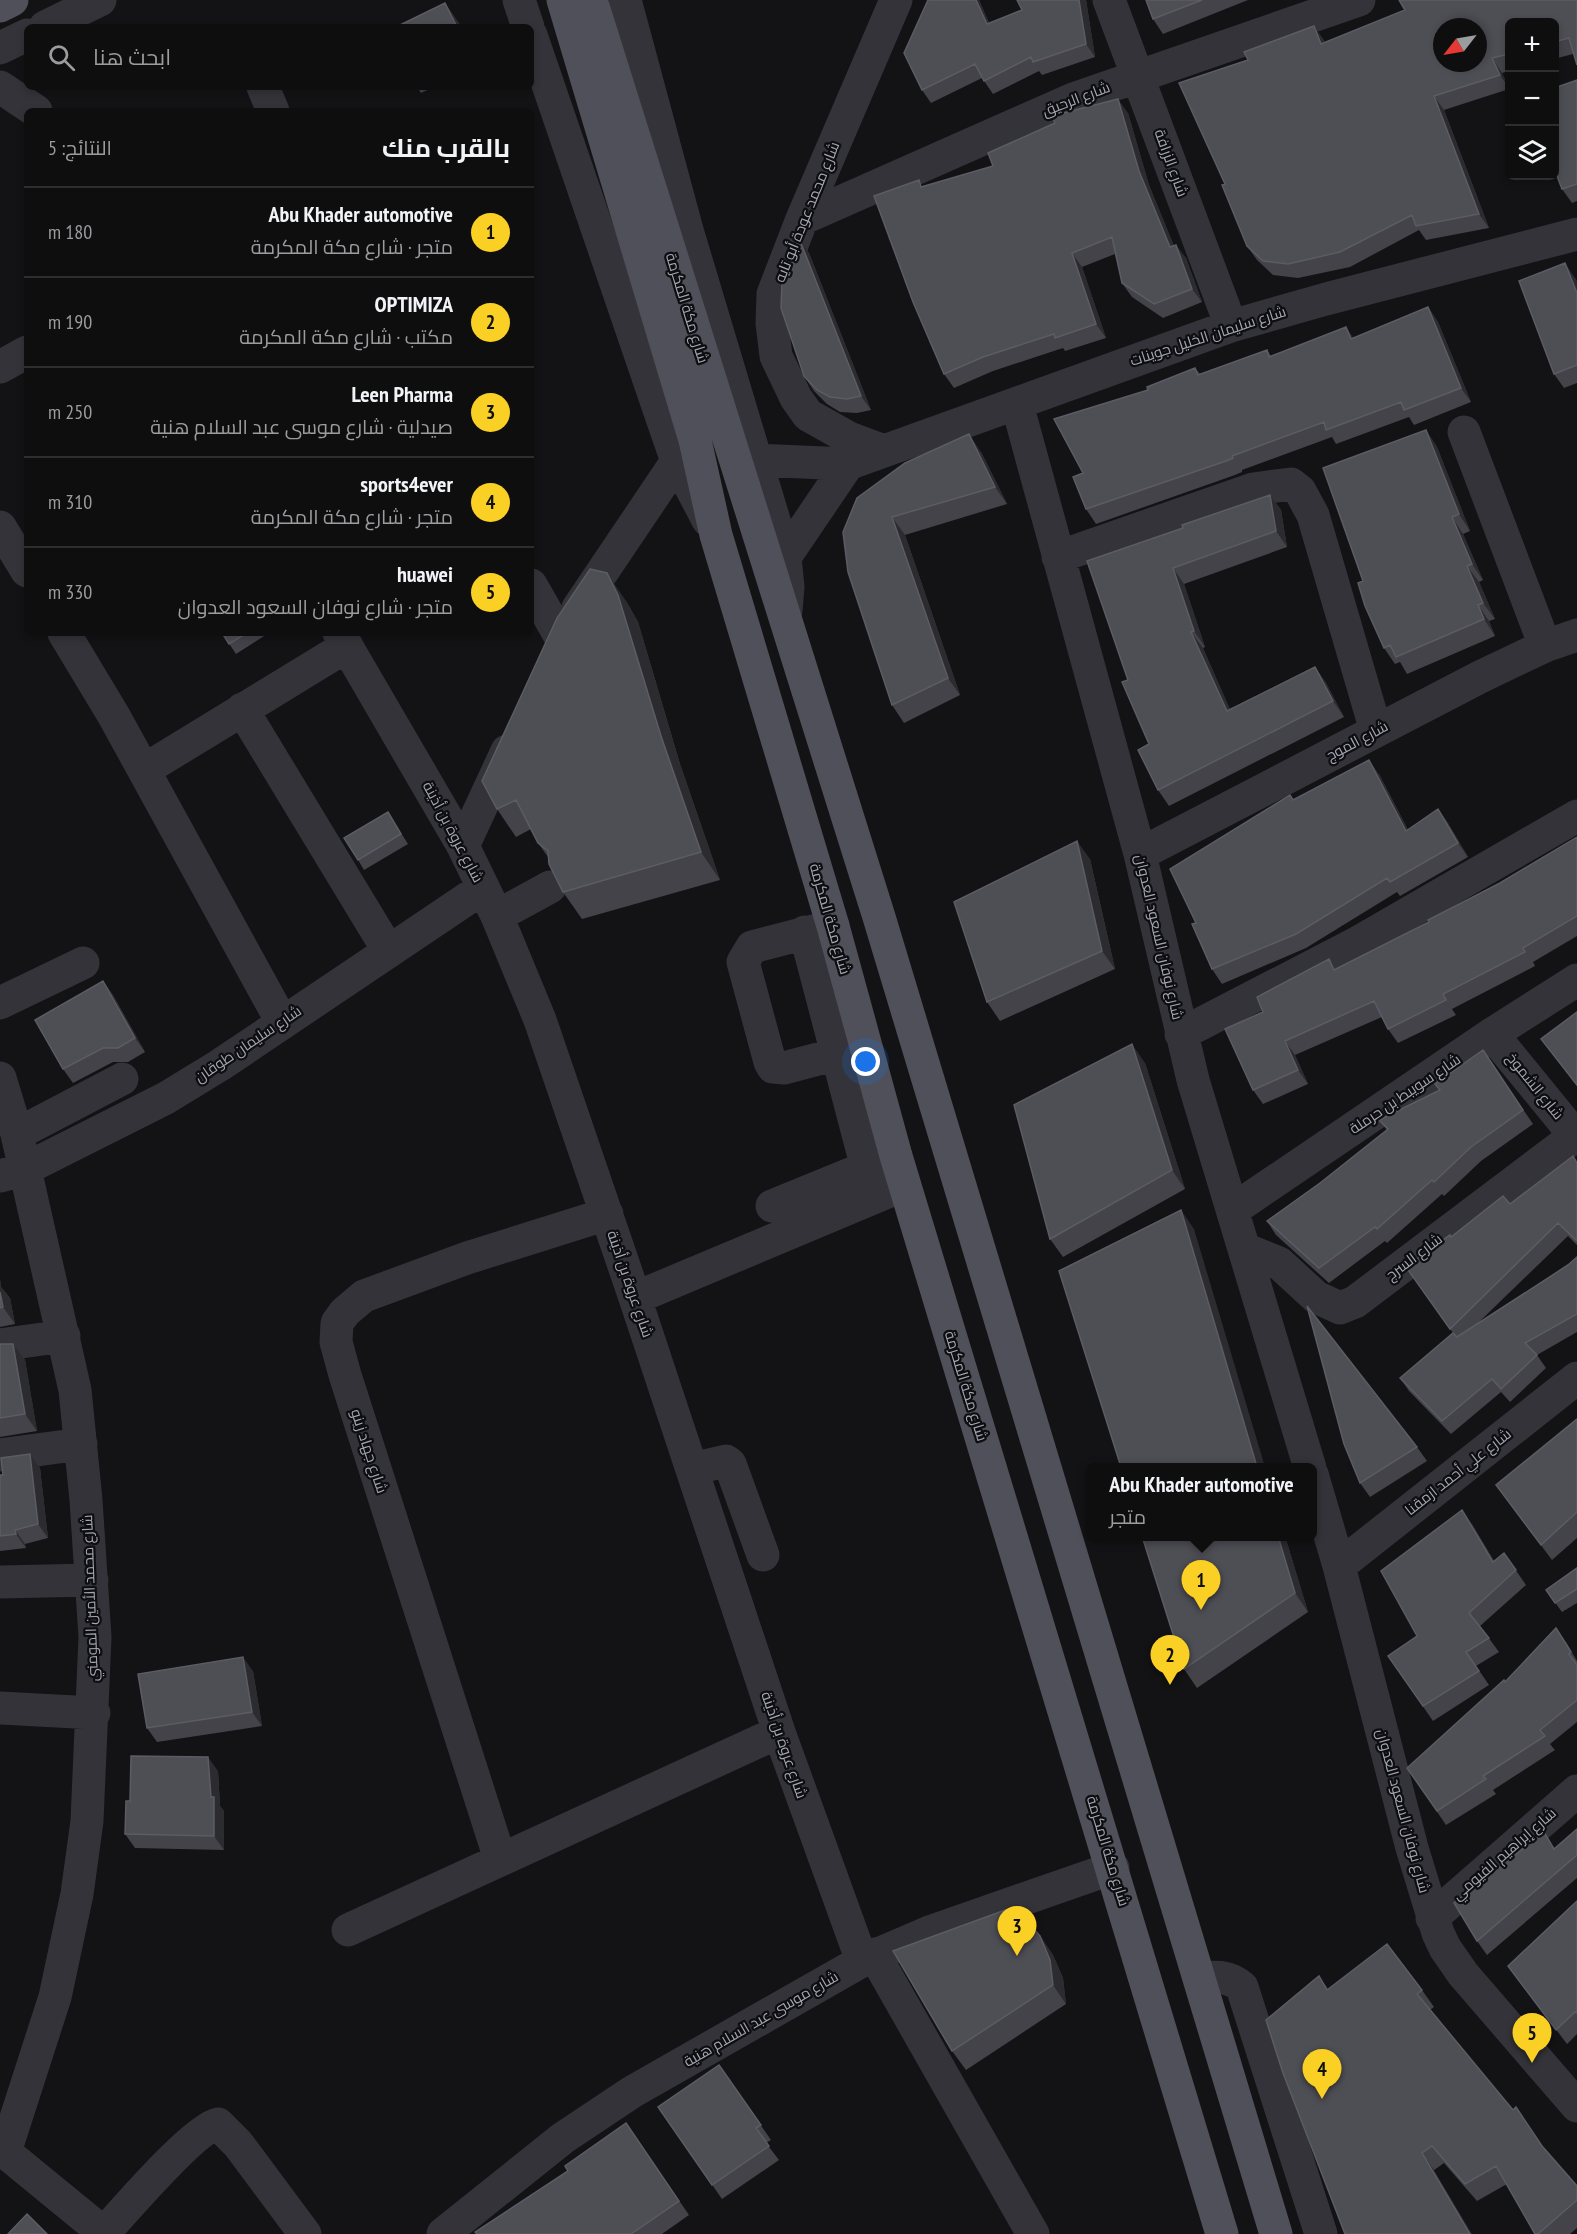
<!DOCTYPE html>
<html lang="ar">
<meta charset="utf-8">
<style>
:root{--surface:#0e0e0f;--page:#1c1c1d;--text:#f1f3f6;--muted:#9b9c9e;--line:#2e2e2f;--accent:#fbd024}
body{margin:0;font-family:"PT Sans Narrow",Cairo,sans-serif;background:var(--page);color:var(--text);direction:rtl}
.controls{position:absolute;right:18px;top:18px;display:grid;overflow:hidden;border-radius:9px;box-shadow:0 3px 9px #0003}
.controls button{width:54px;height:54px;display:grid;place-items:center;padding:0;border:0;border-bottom:2px solid var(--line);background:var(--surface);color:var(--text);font:30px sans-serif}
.compass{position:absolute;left:1433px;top:18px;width:54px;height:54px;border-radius:50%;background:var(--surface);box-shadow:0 3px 9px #0003;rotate:239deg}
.you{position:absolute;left:866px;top:1062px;width:21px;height:21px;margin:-15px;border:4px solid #fff;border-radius:50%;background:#1a73e8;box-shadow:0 0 0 9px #1a73e833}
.badge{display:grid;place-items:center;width:39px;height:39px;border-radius:50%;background:var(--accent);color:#111;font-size:20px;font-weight:700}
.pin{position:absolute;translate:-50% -50px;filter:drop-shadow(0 2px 3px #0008)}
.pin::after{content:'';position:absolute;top:32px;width:21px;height:18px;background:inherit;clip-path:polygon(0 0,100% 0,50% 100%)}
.popup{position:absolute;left:1086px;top:1463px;width:231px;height:78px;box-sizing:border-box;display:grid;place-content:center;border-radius:9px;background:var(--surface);filter:drop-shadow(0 2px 4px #0005);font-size:20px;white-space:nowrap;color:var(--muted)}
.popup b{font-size:22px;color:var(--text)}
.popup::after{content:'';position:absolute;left:50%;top:100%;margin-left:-12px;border:12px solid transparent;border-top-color:var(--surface)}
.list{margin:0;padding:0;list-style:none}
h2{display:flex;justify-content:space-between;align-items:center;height:78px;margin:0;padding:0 24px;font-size:26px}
h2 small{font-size:20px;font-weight:400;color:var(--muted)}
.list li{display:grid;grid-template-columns:39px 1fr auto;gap:18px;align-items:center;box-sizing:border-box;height:90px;padding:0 24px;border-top:2px solid var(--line)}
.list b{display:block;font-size:22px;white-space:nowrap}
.list p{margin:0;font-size:20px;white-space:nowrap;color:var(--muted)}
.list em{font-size:20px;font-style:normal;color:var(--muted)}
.icon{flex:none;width:33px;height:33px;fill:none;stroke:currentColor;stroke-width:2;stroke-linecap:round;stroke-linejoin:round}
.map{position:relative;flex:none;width:1577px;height:2234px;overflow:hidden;direction:ltr}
.search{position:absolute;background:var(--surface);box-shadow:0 3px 9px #0003;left:24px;top:24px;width:510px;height:66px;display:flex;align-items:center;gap:15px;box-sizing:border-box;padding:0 21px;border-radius:9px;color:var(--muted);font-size:22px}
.panel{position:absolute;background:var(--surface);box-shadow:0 3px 9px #0003;left:24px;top:108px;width:510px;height:528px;border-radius:9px;direction:rtl}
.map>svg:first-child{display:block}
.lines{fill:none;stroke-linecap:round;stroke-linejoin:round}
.minor{stroke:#333339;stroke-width:33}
.major{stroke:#4f5059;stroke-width:33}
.wall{fill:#434349}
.shaded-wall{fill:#2c2b2f}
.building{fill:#4e4e55;stroke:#5b5c64;stroke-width:1.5;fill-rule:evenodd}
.labels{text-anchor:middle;stroke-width:4.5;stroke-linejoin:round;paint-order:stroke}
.street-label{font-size:15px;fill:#a3a6b5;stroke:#0e0d0f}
</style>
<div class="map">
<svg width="1577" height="2234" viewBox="0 0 1577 2234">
<rect width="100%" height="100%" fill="#131214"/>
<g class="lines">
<path class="minor" d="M519 0 528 27
M625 0 687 230 785 557 788 587 786 611
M1109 0 1231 326
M45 27 100 0
M531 35 663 421 677 461 708 520
M0 48 27 35
M0 87 36 111
M263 87 273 111
M802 219 1073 99 1359 0
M0 367 27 352
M1017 404 1140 854 1193 1080 1310 1468
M1464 432 1545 646
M884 451 849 438 808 415 796 398 776 356 772 323 773 294 802 219 896 0
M758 460 848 464 1231 326 1326 299 1577 234
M0 527 27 571
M785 557 848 464
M1058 557 1253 489 1291 484 1300 491 1313 515 1376 731
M531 585 560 636
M578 608 677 461 690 446
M64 633 114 716 282 1022
M339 633 463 846 497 916 540 1020 635 1298 779 1732 862 1961
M242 709 388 950
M144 770 347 646
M463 846 507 751
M1140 854 1480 677 1545 646 1577 635
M497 916 550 887
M833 926 752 947 743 962 770 1062 773 1067 784 1068 837 1054
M805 932 867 1168
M0 1003 83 963
M1181 1034 1355 944 1577 816
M1492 1034 1577 1138
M0 1078 17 1134 75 1390 86 1500 95 1637 87 1821 77 1894 55 1997 5 2152
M17 1134 122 1079
M0 1176 25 1169 166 1098 220 1065 483 888
M772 1206 887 1159
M1234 1209 1492 1034 1577 980
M1247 1250 1279 1263 1316 1297 1340 1308 1355 1302 1575 1136
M635 1298 904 1185
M0 1345 64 1336
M0 1455 81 1444
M694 1472 700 1467 726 1461 730 1464 763 1555
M1312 1474 1339 1566 1412 1848 1438 1933 1445 1948 1463 1974 1577 2106
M1339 1566 1577 1378
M0 1582 92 1580
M0 1708 94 1713
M500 1859 345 1375 336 1342 337 1323 345 1312 364 1296 467 1258 607 1214
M1432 1918 1577 1791
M348 1930 779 1732
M874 1954 1033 2234
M1200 1978C1217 1977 1228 1975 1242 1987L1321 2234
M0 2148 105 2234
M104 2233C123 2212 195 2128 218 2124L238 2144 305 2234
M443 2234 563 2138 632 2092 862 1961 932 1931 1113 1868"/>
<path class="major" d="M563 0 695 440 716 535 833 926 896 1156 1222 2234
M591 0 879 917 1276 2234
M0 6 12 0"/>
</g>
<path class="wall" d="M928 0H979L989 23 1086 0 1095 57 1042 75 1039 71 993 94 982 78 931 103 922 90Z
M1146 0H1248L1163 34 1153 19Z
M1577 0 1573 54 1554 59V22H1509V71L1502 73 1509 89 1444 110 1489 228 1426 240 1419 230 1350 267 1298 278 1273 275 1257 260 1247 246 1225 184 1248 60 1324 40V42Z
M1577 80V201L1572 203 1562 189Z
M417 87H434L421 93Z
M1128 113 1149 185 1174 246 1186 258 1202 302 1163 318 1132 297 1122 283 1115 254 1082 267 1106 338 1065 351 1063 348 993 371 954 388 944 374 993 166Z
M799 238 809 253 871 410 857 413 840 412 827 404 814 391 804 376Z
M1575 278 1577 282V383L1564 388 1554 374Z
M1428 307 1438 322 1471 402 1414 425 1409 417 1336 444 1332 437 1242 470V472L1235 475 1096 524 1086 509 1083 473 1195 368 1200 374 1267 350 1271 356 1346 327 1353 338Z
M1426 430 1437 447 1470 531 1463 534 1483 580 1479 582 1495 619 1489 621 1495 636 1407 674 1400 662 1395 664 1384 648 1363 581Z
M981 452 1007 504 905 535 960 695 904 723 892 705 843 532Z
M1270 495 1281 510 1287 547 1184 584 1205 647 1203 648 1230 710 1315 667 1326 683 1344 717 1169 806 1158 790 1149 744 1128 680 1183 528Z
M626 601 638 622 680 764 720 880 582 919 563 892 548 857 538 843 531 829 516 837 497 809Z
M222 633H269L236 654Z
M1379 774 1408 830 1438 809 1448 823 1468 857 1400 896 1397 892 1306 948 1222 984 1212 969 1196 923 1293 799Z
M388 812 408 844 364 870 358 860Z
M1577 837V936L1533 962 1535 966 1452 1009 1456 1015 1398 1043 1388 1029 1382 1017 1295 1055 1308 1084 1263 1104 1253 1090 1263 1012 1336 969 1429 922 1500 883Z
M1090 859 1115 969 1000 1021 987 1002Z
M103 981 113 995 145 1052 128 1062H113L73 1083 63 1069Z
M1577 1012V1086L1541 1039Z
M1483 1050 1533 1124 1481 1161 1444 1196 1442 1194 1387 1243 1385 1241 1329 1283 1276 1235 1267 1221 1320 1183 1387 1130 1379 1120 1439 1090Z
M1145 1063 1185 1189 1063 1257 1050 1239Z
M1577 1162V1245L1568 1236 1478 1323 1568 1265 1577 1257V1332L1537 1355 1546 1368 1510 1402 1501 1392 1451 1434 1409 1391 1400 1378 1453 1333 1406 1267 1452 1237 1510 1204Z
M0 1279 1 1287 10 1298 15 1324 0 1327Z
M0 1344H13L25 1360 37 1431 0 1437Z
M1577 1419V1538L1552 1560 1496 1485Z
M1417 1447 1427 1461 1370 1497 1360 1483Z
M30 1454 40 1468 48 1538 25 1544 26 1548 0 1551V1475H3Z
M1472 1524 1494 1561 1504 1553 1526 1585 1480 1626 1499 1652 1476 1666 1489 1685 1433 1721 1388 1656 1417 1636Z
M1142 1536H1285L1308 1612 1197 1688 1184 1669Z
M1577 1568V1603L1562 1612 1546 1590Z
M1566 1642 1577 1661V1722L1550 1744 1555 1750 1493 1790 1496 1794 1446 1825 1407 1768 1505 1682Z
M253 1671 262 1726 157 1742 147 1728Z
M218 1771 220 1806 224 1811V1850L135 1848 125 1834 130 1801Z
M1577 1829V1878L1487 1955 1477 1941 1555 1848Z
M1577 1901V2034L1567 2044 1508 1966Z
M1040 1936 1053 1955 1063 1978 1066 2004 966 2070 952 2051Z
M1319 1976 1328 1989 1422 1990 1434 2007 1430 2010 1544 2148 1577 2186V2228L1570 2234H1535L1507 2184 1477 2201 1444 2163 1345 2234Z
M719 2065 771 2140 766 2143 779 2160 722 2199 658 2107Z
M626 2123 689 2215 662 2234H477L568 2171Z"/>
<path class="shaded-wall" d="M976 0H979L996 38 987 24Z
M1079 0H1086L1095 57 1086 44Z
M445 3 462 27H457Z
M1314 26 1324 40 1331 58 1321 44Z
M1492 58 1502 73 1509 88 1500 75Z
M1434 96 1444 110 1489 228 1479 214Z
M1118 99 1128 113 1149 185 1180 261 1170 247 1139 171Z
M799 238 809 253 871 410 861 396Z
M1176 245 1186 258 1202 302 1192 289Z
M1072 253 1082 267 1106 338 1096 324Z
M1565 263 1575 278 1577 282V293Z
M1428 307 1438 322 1471 402 1461 388Z
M1346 327 1356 342 1351 339Z
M1426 430 1437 447 1470 531 1459 514Z
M969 434 981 452 1007 504 995 487Z
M1270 495 1281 510 1287 547 1276 531Z
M892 517 905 535 960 695 948 678Z
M1452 517 1463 534 1483 580 1472 564Z
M1467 566 1479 582 1495 619 1483 603Z
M1173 568 1184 584 1205 647 1194 631Z
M607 573 626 601 638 622 680 764 720 880 701 852 661 736Z
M1478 605 1489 621 1495 636 1484 619Z
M1191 632 1203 648 1238 727 1227 711Z
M1315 667 1326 683 1344 717 1333 701Z
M1369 760 1379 774 1416 845 1406 831Z
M1438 809 1448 823 1468 857 1458 843Z
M1077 841 1090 859 1115 969 1102 951Z
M103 981 113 995 145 1052 135 1038Z
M1285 1041 1295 1055 1308 1084 1298 1070Z
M1132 1044 1145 1063 1185 1189 1172 1170Z
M1181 1210 1194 1229 1265 1467H1257Z
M0 1279 1 1287 10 1298 15 1324 3 1307 0 1294Z
M13 1344 25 1360 37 1431 25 1414Z
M30 1454 40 1468 48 1538 38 1524Z
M1462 1510 1472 1524 1503 1576 1493 1562Z
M15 1530 25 1544 26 1548 16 1534Z
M1278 1536H1285L1308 1612 1295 1593Z
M1556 1628 1566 1642 1577 1661 1571 1652Z
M243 1657 253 1671 262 1726 252 1712Z
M208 1757 218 1771 220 1806 224 1811V1850L214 1836Z
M1040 1936 1053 1955 1063 1978 1066 2004 1053 1985Z
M1422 2153 1434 2170 1472 2234H1470Z"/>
<path class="building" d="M928 0H976L987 24 1022 10 1017 0H1079L1086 44 1033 62 1031 57 984 81 975 64 922 90 904 53Z
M1146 0H1202L1153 19Z
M1399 0H1577V65L1569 38 1554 42V22H1509V54L1492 58 1500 75 1434 96 1479 214 1416 226 1412 215 1340 252 1288 264 1263 261 1247 246 1222 185 1225 184 1179 83 1248 60 1244 52 1314 26 1321 44 1405 10ZM1442 27H1478V63H1442Z
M445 3 457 27H396Z
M1577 80V184L1562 189 1554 168V88Z
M1118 99 1139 171 1170 247 1176 245 1192 289 1154 304 1122 283 1112 237 1072 253 1096 324 1055 338 1054 334 983 357 944 374 913 302 874 196 919 180 921 187 993 166 988 153 1055 123 1052 116Z
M799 238 861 396 847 399 830 397 817 390 804 376 781 308 782 284Z
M1565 263 1577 293V365L1554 374 1519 281Z
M1428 307 1461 388 1404 410 1401 402 1326 430 1324 422 1232 456 1233 458 1226 461 1086 509 1073 477 1083 473 1054 419 1148 390 1147 387 1195 368 1198 375 1267 350 1269 357 1346 327 1351 339Z
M1426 430 1459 514 1452 517 1472 564 1467 566 1483 603 1478 605 1484 619 1396 657 1390 645 1384 648 1365 606 1358 583 1363 581 1323 468Z
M969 434 995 487 892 517 948 678 892 705 848 572 843 532 857 498 905 463Z
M1270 495 1276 531 1173 568 1194 631 1191 632 1227 711 1315 667 1333 701 1158 790 1138 750 1149 744 1122 682 1128 680 1087 561 1183 528 1182 525Z
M590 569 607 573 618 595 661 736 701 852 563 892 549 864 548 851 538 843 516 800 497 809 482 781 557 618Z
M222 633H247L229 644Z
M1369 760 1406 831 1438 809 1458 843 1390 882 1387 878 1296 934 1212 969 1192 924 1196 923 1170 869 1290 795 1293 800Z
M388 812 401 834 358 860 344 838Z
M1577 837V916L1523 948 1525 952 1443 994 1446 1000 1388 1029 1374 1001 1285 1041 1298 1070 1253 1090 1225 1029 1263 1012 1257 997 1329 959 1334 970 1429 922 1428 920 1500 883Z
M1077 841 1102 951 987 1002 954 902Z
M103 981 135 1038 118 1048H103L63 1069 35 1020Z
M1577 1012V1085L1541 1039Z
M1132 1044 1172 1170 1050 1239 1014 1105Z
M1483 1050 1523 1110 1471 1147 1434 1182 1432 1180 1377 1229 1375 1227 1319 1268 1267 1221 1320 1183 1388 1129 1379 1120 1440 1090 1435 1084Z
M1573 1156 1577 1163V1241L1558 1223 1450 1329 1406 1267 1450 1235 1451 1237 1503 1196 1510 1204Z
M1181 1210 1257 1467H1121L1059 1271Z
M1577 1257V1314L1525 1343 1537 1355 1501 1389 1492 1379 1442 1421 1400 1378 1453 1333 1457 1337 1568 1265Z
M0 1292 3 1307 0 1308Z
M1307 1306 1417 1447 1360 1483 1344 1444Z
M0 1344H13L25 1414 0 1418Z
M1577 1419V1512L1541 1545 1496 1485Z
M30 1454 38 1524 15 1530 16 1534 0 1536V1475H3L1 1458Z
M1462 1510 1493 1562 1504 1553 1516 1570 1469 1613 1489 1638 1466 1652 1479 1671 1423 1706 1388 1656 1417 1636 1381 1571Z
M1142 1536H1278L1295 1593 1184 1669Z
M1577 1568V1589L1555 1603 1546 1590Z
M1556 1628 1571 1652 1569 1654 1577 1665V1700L1540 1730 1545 1736 1483 1776 1486 1779 1437 1811 1407 1768 1504 1680 1505 1682Z
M243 1657 252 1712 147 1728 138 1674Z
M131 1756 208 1757 211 1797H214V1836L125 1834 126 1801H130Z
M1577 1829V1855L1477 1941 1454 1903 1544 1832 1554 1849Z
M1577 1901V2013L1575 2012 1556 2030 1508 1966Z
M1005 1910 1028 1922 1040 1936 1050 1960 1053 1985 952 2051 893 1951Z
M1387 1944 1422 1990 1417 1994 1513 2110 1516 2107 1542 2146 1577 2186V2200L1538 2234H1535L1496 2166 1465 2184 1432 2146 1422 2153 1470 2234H1345L1283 2073 1266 2020 1319 1976 1327 1990Z
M719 2065 761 2125 756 2128 769 2146 712 2185 658 2107Z
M626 2123 679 2201 631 2234H477L475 2232 568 2171 565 2166Z
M27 2214 47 2234H8Z"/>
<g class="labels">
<g class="street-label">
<text transform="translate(1076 99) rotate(-21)" y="5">شارع الرحيق</text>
<text transform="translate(1171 163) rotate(70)" y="5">شارع الزرافة</text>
<text transform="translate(807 212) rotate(-68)" y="5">شارع محمد عودة أبو تايه</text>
<text transform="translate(687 308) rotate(73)" y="5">شارع مكة المكرمة</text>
<text transform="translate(1208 336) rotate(-18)" y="5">شارع سليمان الخليل جوينات</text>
<text transform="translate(1357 741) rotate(-28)" y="5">شارع الموج</text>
<text transform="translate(453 832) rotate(62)" y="5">شارع عروة بن أذينة</text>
<text transform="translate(830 919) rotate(74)" y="5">شارع مكة المكرمة</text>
<text transform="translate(1159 937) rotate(77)" y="5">شارع نوفان السعود العدوان</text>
<text transform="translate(248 1044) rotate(-34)" y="5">شارع سليمان طوقان</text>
<text transform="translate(1535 1086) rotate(51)" y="5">شارع الشموخ</text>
<text transform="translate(1405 1094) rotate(-34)" y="5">شارع سويبط بن حرملة</text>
<text transform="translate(1414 1257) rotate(-37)" y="5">شارع السرج</text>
<text transform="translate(630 1284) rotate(71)" y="5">شارع عروة بن أذينة</text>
<text transform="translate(966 1386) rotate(73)" y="5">شارع مكة المكرمة</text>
<text transform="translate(369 1451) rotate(72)" y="5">شارع جهاد زينو</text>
<text transform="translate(1458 1472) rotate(-38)" y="5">شارع علي أحمد ازمقنا</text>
<text transform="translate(90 1598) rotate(-92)" y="5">شارع محمد الأمين المومني</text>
<text transform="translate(784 1745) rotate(71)" y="5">شارع عروة بن أذينة</text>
<text transform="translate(1403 1811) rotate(75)" y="5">شارع نوفان السعود العدوان</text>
<text transform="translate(1108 1851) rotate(73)" y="5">شارع مكة المكرمة</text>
<text transform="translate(1504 1854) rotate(-41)" y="5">شارع إبراهيم الفيومي</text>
<text transform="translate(761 2019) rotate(-30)" y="5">شارع موسى عبد السلام هنية</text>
</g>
</g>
</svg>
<div class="controls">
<button>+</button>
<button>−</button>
<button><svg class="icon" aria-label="layers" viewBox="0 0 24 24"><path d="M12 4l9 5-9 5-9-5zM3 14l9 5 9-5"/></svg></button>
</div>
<svg class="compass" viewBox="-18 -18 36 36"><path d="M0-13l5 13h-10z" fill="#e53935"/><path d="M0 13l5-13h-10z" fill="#9b9c9e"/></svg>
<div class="you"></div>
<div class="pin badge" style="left:1201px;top:1610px">1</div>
<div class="popup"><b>Abu Khader automotive</b>متجر</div>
<div class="pin badge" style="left:1170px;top:1685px">2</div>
<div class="pin badge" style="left:1017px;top:1956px">3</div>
<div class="pin badge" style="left:1322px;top:2099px">4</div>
<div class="pin badge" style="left:1532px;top:2063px">5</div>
<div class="search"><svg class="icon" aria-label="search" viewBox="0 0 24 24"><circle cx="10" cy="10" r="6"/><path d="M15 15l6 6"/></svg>ابحث هنا</div>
<section class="panel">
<h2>بالقرب منك<small>النتائج: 5</small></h2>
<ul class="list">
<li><span class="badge">1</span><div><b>Abu Khader automotive</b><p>متجر · شارع مكة المكرمة</p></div><em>180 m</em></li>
<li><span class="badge">2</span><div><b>OPTIMIZA</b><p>مكتب · شارع مكة المكرمة</p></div><em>190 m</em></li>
<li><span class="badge">3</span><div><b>Leen Pharma</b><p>صيدلية · شارع موسى عبد السلام هنية</p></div><em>250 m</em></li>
<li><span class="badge">4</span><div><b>sports4ever</b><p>متجر · شارع مكة المكرمة</p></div><em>310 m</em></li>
<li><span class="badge">5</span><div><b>huawei</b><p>متجر · شارع نوفان السعود العدوان</p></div><em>330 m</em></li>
</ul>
</section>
</div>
